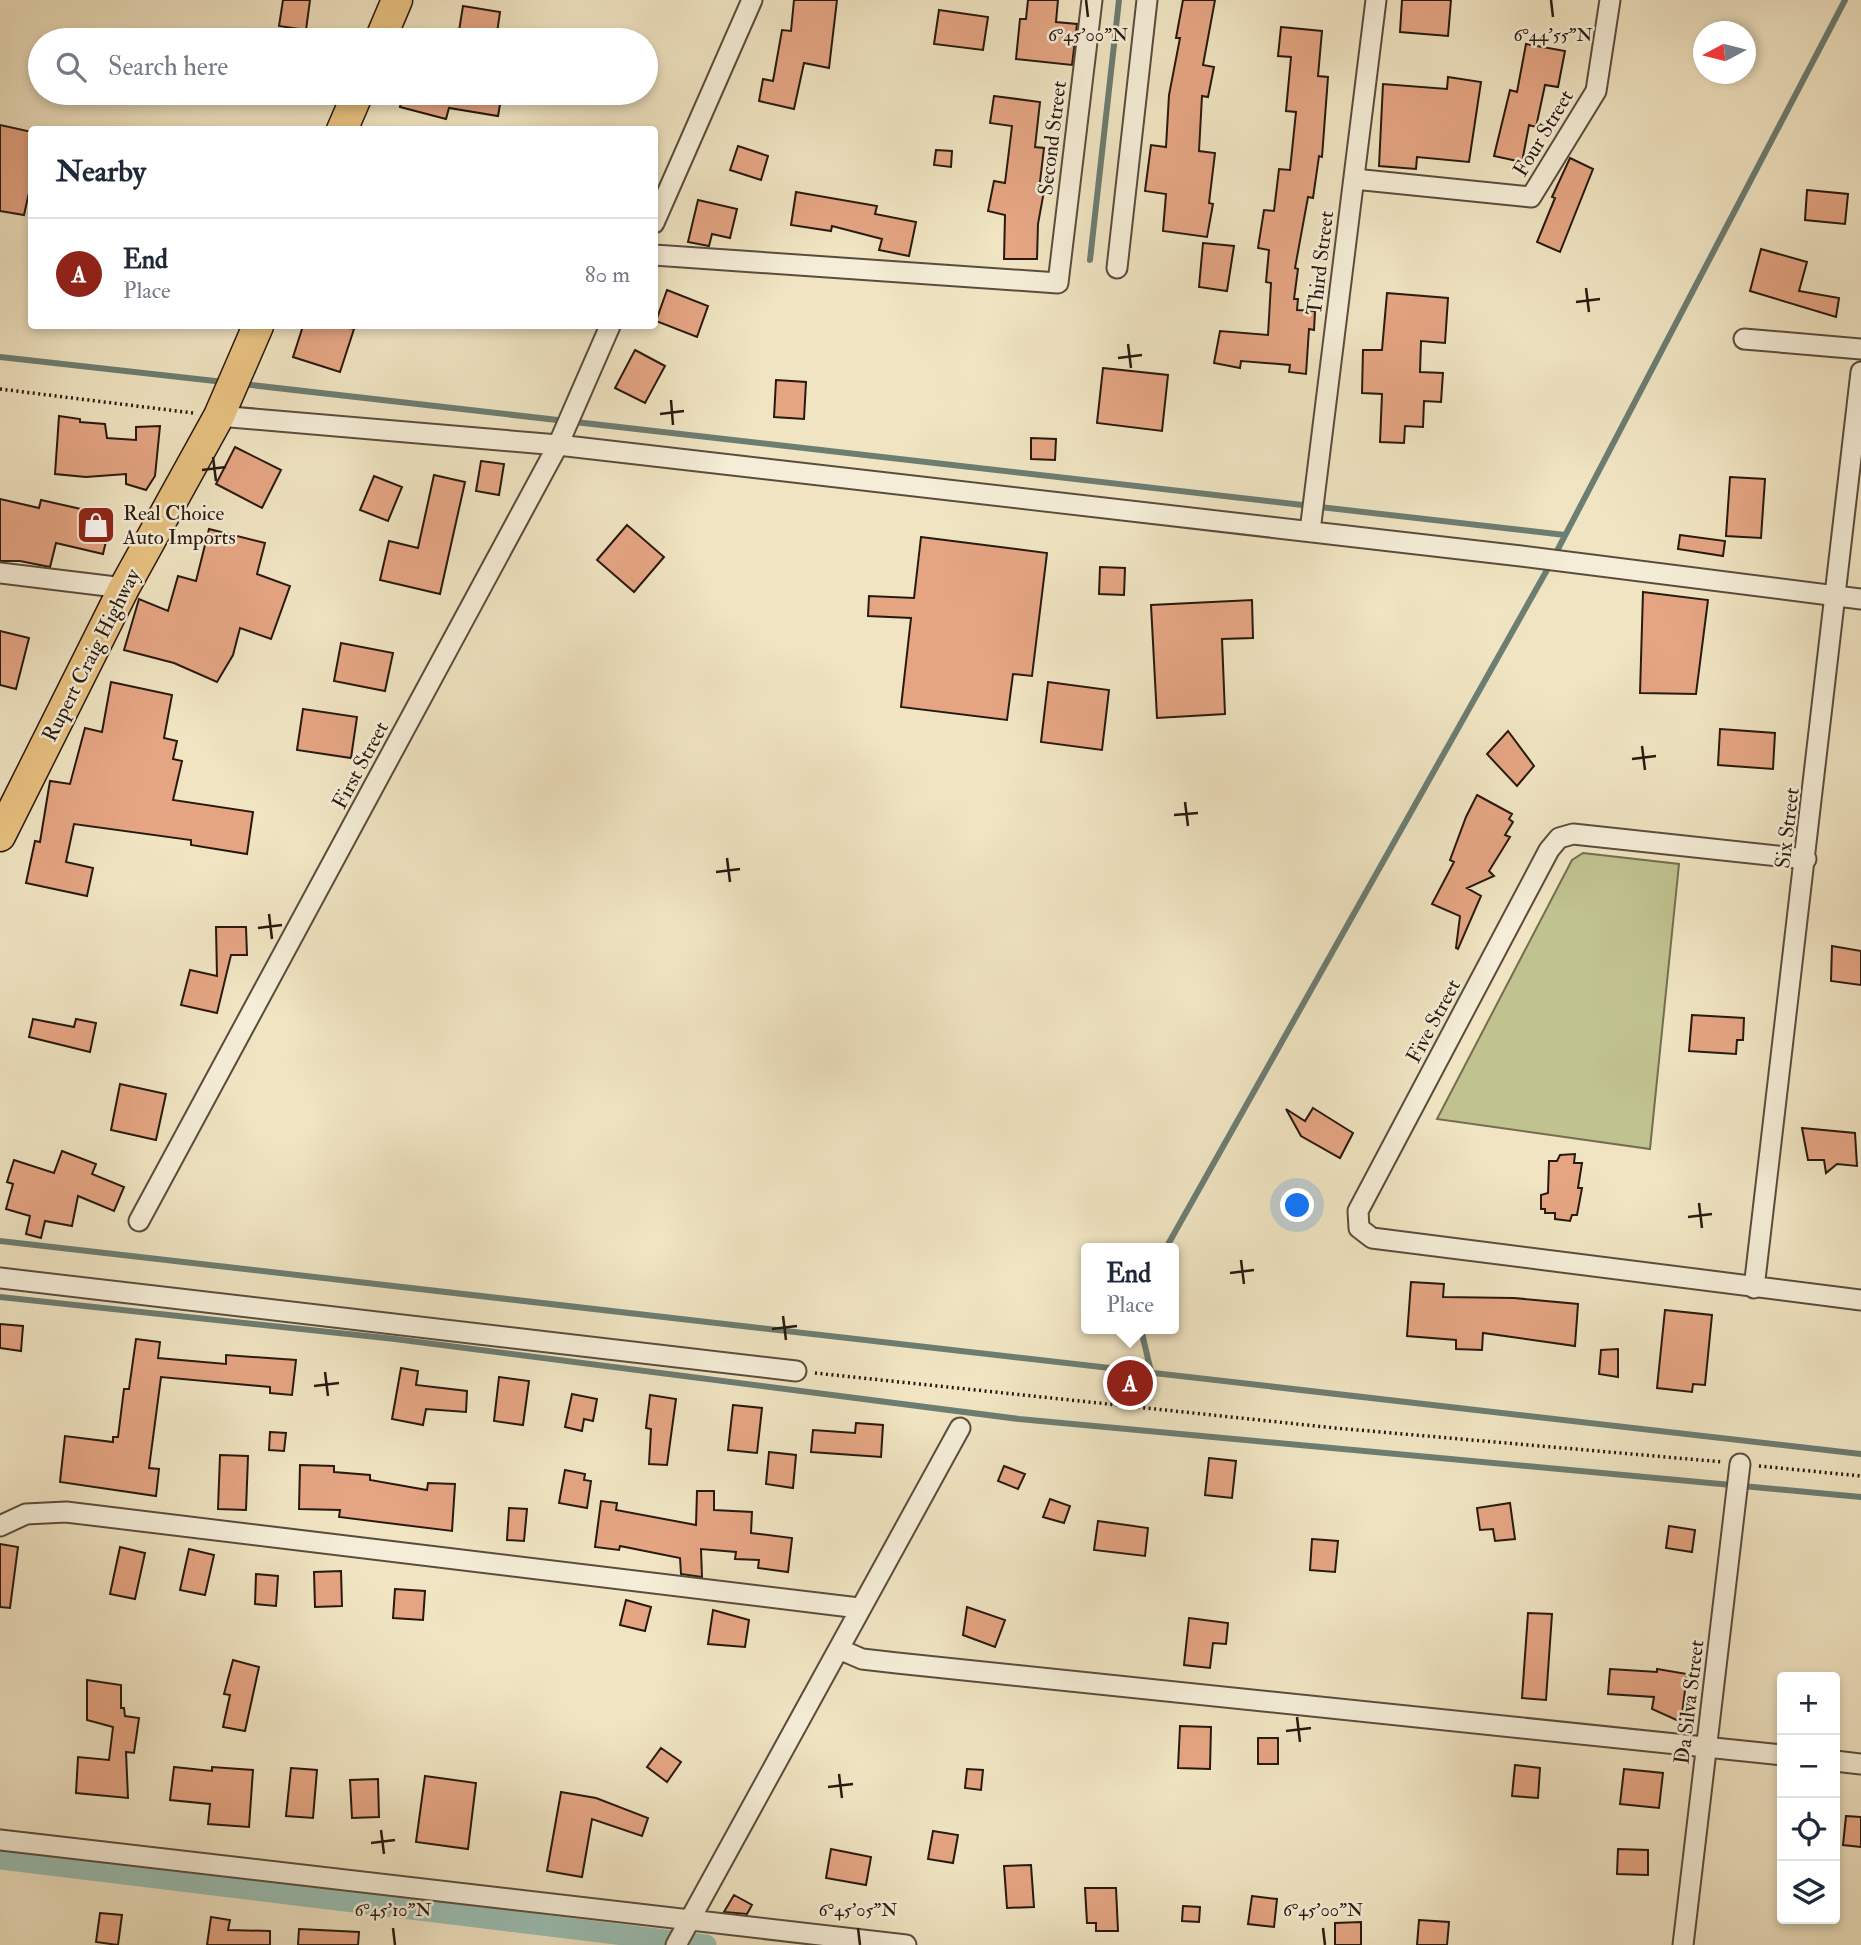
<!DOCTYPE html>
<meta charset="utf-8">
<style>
:root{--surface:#fff;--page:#f2f2f3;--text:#1f2937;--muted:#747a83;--line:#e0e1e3;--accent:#8f2418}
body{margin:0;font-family:"IM FELL Double Pica",serif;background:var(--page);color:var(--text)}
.controls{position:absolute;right:21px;bottom:21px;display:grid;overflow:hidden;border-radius:7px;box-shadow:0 4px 10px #0003}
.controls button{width:63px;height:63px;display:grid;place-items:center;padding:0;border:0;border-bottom:2px solid var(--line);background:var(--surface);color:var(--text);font:35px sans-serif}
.compass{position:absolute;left:1693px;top:21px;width:63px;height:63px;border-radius:50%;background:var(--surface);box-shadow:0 4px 10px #0003;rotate:263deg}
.you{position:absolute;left:1298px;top:1206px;width:24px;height:24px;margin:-18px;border:5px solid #fff;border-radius:50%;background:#1a73e8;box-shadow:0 0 0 10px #1a73e833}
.badge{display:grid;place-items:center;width:46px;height:46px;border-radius:50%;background:var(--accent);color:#fff;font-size:23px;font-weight:700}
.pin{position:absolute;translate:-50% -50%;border:4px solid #fff;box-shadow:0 2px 7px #0006}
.popup{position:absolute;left:1081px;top:1243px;width:98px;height:91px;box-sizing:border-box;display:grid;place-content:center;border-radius:7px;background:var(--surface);filter:drop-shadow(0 2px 5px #0005);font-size:23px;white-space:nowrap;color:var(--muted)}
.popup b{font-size:26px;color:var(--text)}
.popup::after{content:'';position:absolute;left:50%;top:100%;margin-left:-14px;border:14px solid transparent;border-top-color:var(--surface)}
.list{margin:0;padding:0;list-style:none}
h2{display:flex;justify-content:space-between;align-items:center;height:91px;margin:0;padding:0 28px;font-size:30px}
h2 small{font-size:23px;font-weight:400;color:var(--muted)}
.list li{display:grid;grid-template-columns:46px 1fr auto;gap:21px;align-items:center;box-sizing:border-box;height:112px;padding:0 28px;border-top:2px solid var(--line)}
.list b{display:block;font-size:26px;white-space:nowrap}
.list p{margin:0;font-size:23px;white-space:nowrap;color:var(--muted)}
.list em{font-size:23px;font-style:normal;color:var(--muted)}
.icon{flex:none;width:38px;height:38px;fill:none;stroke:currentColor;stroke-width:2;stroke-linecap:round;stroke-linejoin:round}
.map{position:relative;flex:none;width:1861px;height:1945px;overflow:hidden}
.search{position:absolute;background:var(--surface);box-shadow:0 4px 10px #0003;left:28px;top:28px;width:630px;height:77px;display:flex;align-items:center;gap:18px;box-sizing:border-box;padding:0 24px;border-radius:38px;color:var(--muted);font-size:26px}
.panel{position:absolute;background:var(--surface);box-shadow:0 4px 10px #0003;left:28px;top:126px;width:630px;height:203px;border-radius:7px}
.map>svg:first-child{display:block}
.green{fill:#c0c28f;stroke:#746e4f;stroke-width:2}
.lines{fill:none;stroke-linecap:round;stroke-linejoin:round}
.stream{stroke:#6c7d72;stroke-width:6}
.canal{stroke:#9abfb4;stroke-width:21}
.building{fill:#e5a583;stroke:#28190f;stroke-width:2}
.street-casing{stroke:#5a4c3c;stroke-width:23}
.primary-casing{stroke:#28190f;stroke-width:33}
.path{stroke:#28190f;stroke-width:3.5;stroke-dasharray:2 3.5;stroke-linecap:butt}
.street{stroke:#f5edd7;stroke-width:19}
.primary{stroke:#e8c281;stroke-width:30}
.ticks{fill:none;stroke:#28190f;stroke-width:2.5}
.labels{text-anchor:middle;stroke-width:5;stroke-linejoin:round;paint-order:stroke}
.street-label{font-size:21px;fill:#28190f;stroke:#f5edd7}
.poi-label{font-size:21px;fill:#28190f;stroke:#f5edd7;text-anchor:start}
.ticks-label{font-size:18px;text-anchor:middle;fill:#28190f;stroke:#f5edd7;stroke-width:5;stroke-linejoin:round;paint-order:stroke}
</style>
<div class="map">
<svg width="1861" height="1945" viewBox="0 0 1861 1945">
<rect width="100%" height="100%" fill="#f0e4c2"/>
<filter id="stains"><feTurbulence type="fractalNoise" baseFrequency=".00286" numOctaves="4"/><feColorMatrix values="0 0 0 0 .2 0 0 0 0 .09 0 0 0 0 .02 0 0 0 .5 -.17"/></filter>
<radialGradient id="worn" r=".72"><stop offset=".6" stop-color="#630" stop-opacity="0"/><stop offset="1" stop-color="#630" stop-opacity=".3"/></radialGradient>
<path class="green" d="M1583 853 1679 864 1650 1149 1437 1119 1572 860Z"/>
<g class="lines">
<path class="stream" d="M1090 260 1119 0
M0 357 224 382
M242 384 1565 535
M0 1241 1861 1454
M1166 1248 1547 570 1845 0
M0 1297 395 1339 1019 1419 1861 1497
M1141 1329 1152 1376"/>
<path class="canal" d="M0 1859 706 1945"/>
</g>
<path class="building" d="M283 0H310L306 30 279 26Z
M794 0H837L829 68 804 63 794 109 759 101 763 79 773 81 782 30 791 31Z
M1028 0H1058L1056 22 1077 24 1072 65 1016 59 1020 19H1026Z
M1183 0H1215L1203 65 1214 67 1208 97 1202 96 1199 151 1215 153 1209 203 1213 204 1207 237 1163 231 1166 194 1145 191 1151 145 1166 147 1169 95 1180 38H1176Z
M1402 0H1451L1448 36 1400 32Z
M463 6 500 12 496 40 458 37Z
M939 10 988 17 983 50 934 44Z
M1281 27 1322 31 1318 76 1328 77 1322 157 1319 156 1313 198 1308 197 1295 268 1298 269 1294 299H1298L1297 310 1315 311 1314 330 1309 329 1306 374 1289 372 1290 365 1241 361 1240 368 1214 363 1220 331 1268 335 1271 283 1266 282 1269 250 1258 248 1264 210 1274 211 1279 169 1290 170 1296 112 1286 111 1291 57 1278 56Z
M1526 44 1565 51 1558 87 1545 85 1536 127 1529 125 1522 162 1494 156 1510 90 1517 92Z
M1448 77 1481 82 1469 162 1417 157 1416 169 1379 166 1383 84 1447 89Z
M403 93H502L498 116 449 108 446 119 400 107Z
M994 96 1040 102 1035 147 1044 148 1039 190 1044 191 1038 224 1037 259H1004L1005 215 988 211 994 181 1005 183 1012 126 990 123Z
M0 125 32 132V179L24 215 0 211Z
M738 146 768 156 761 180 730 170Z
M936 150 952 151 951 167 934 165Z
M1570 158 1593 169 1560 252 1537 242 1555 198 1552 197Z
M1807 190 1848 194 1845 224 1805 220Z
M796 192 877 206 875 214 916 222 909 256 879 250 882 239 832 226 831 231 791 225Z
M698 200 737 209 730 238 712 234 709 246 688 242Z
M1203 243 1234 246 1227 291 1199 287Z
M1761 249 1807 262 1799 291 1839 298 1836 317 1750 291Z
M667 290 708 306 697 337 656 321Z
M1387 293 1448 298 1445 343 1421 341 1420 372 1443 373 1441 402 1424 401 1423 427 1405 426 1404 443 1380 442 1382 394 1362 393 1363 350H1382Z
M303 326H343L354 329 340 372 293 357Z
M635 350 665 366 645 403 615 388Z
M1103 368 1168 375 1162 431 1097 423Z
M776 380 806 382 804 419 774 417Z
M59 416 80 419V422L105 424 107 438 136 440V427L160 426 155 476 146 490 126 484V474L86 477 55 474Z
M1031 438 1056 439 1055 460 1031 459Z
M235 447 281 470 262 508 216 484Z
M481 461 504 464 499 495 476 491Z
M434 475 465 482 440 594 380 580 389 541 418 548Z
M374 476 402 487 388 521 360 510Z
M1730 477 1765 479 1761 538 1726 536Z
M0 499 39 508 41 500 112 516 103 554 56 543 50 567 20 561H0Z
M627 525 664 557 634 592 597 560Z
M209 529 265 543 257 574 290 586 271 639 240 628 233 655 217 682 174 663 124 650 139 599 168 611 178 576 196 581Z
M1680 535 1725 541 1723 556 1678 549Z
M921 537 1047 553 1032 676 1013 674 1007 720 901 707 911 618 868 616 869 596 914 598Z
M1100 567 1125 568 1124 595 1099 594Z
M1643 592 1708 600 1696 694 1640 693Z
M1252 600 1253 638 1222 639 1225 714 1157 718 1151 605Z
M0 631 29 638 16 689 0 685Z
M341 643 393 653 385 691 334 681Z
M111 682 172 695 164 738 177 741 173 759 182 761 173 800 253 812 247 854 191 845V840L74 824 66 862 93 868 87 896 26 883 35 841 40 842 50 781 70 784 85 728 102 732Z
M1048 682 1109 690 1102 750 1041 742Z
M303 709 357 717 351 758 297 750Z
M1720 729 1775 733 1773 769 1718 765Z
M1508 731 1534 766 1517 786 1487 754Z
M1477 795 1512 814 1509 819 1513 822 1505 835 1510 837 1489 871 1494 876 1467 888 1481 896 1458 949 1456 948 1460 916 1432 904 1454 862 1450 860 1466 817Z
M216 927H246L247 955H231L217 1013 181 1005 190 970 217 976Z
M1832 946 1861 951V985L1831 981Z
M1692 1015 1744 1018 1743 1040H1737L1736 1054 1689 1051Z
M33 1019 74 1027 76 1019 96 1023 90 1052 29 1037Z
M120 1084 166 1094 156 1140 111 1130Z
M1313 1108 1353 1133 1340 1158 1301 1136 1286 1109 1305 1121Z
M1802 1128 1855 1133 1857 1166 1837 1164 1826 1173 1824 1160H1808Z
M62 1151 96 1164 92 1174 124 1187 114 1211 78 1196 72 1226 45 1221 41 1238 26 1234 30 1216 6 1209 13 1184 7 1182 14 1160 54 1173Z
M1575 1154 1574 1163H1582L1578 1188H1582L1577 1215H1572L1570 1221 1555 1219V1213H1545V1209H1541V1195L1548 1193 1549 1161H1557L1560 1155Z
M1411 1282 1444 1284 1443 1297 1514 1298 1578 1304 1575 1346 1483 1333 1482 1350 1456 1349V1340L1407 1336Z
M1665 1310 1712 1315 1705 1385 1693 1384 1692 1392 1657 1388Z
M0 1324 23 1326 21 1351 0 1348Z
M136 1339 160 1342 158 1358 226 1364V1355L296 1360 292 1395 270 1393V1387L161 1377 149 1468 159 1469 156 1496 60 1482 65 1436 113 1442V1437H118L124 1389H129Z
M1618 1349V1377L1599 1374 1601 1350Z
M401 1368 418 1371 416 1385 467 1391 466 1412 426 1409 423 1425 392 1419Z
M499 1377 529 1381 523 1425 494 1421Z
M572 1394 597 1399 593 1421 584 1419 582 1431 565 1427Z
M650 1395 676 1399 667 1465 649 1464 651 1429 646 1428Z
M733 1405 762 1408 757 1453 728 1450Z
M856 1423 883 1425 881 1457 811 1452 813 1430 855 1433Z
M270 1432 286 1433 284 1451 269 1450Z
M769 1452 796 1455 793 1488 766 1484Z
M220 1455 248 1456 246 1510 218 1509Z
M1209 1458 1236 1461 1232 1498 1205 1495Z
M300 1465 334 1466V1472L370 1475V1480L427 1490 428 1483 455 1484 452 1531 339 1517 340 1510 299 1509Z
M1004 1466 1025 1474 1018 1489 998 1481Z
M565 1470 585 1474 584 1480 591 1481 587 1508 559 1503Z
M697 1491H714V1510L752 1512 751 1533 792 1538 788 1572 758 1568 759 1560 735 1559 736 1552 701 1549 702 1577 681 1574 680 1558 620 1546 619 1550 595 1547 601 1501 617 1503 616 1510 696 1525Z
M1050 1499 1070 1506 1064 1523 1043 1517Z
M1510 1503 1515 1539 1495 1541 1493 1529 1480 1530 1477 1508Z
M509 1508 527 1509 524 1541 507 1540Z
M1098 1521 1148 1528 1145 1556 1094 1550Z
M1669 1526 1695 1530 1692 1552 1666 1548Z
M1312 1539 1338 1541 1335 1572 1310 1570Z
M0 1544 18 1547 10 1608 0 1607Z
M120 1547 145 1553 135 1599 110 1594Z
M189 1549 214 1555 205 1595 180 1590Z
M341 1571 342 1606 315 1607 314 1572Z
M256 1574 278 1576 276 1606 255 1604Z
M395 1589 425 1591 423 1620 393 1618Z
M626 1600 651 1607 645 1631 620 1625Z
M967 1607 1005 1620 995 1647 963 1635Z
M713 1610 749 1620 745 1647 708 1644Z
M1528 1613 1552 1614 1546 1700 1522 1698Z
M1189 1618 1228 1623 1226 1644 1213 1643 1210 1668 1184 1665Z
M233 1660 259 1667 245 1731 223 1727 230 1695 224 1694Z
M1610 1669 1657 1672V1669L1687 1674 1681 1722 1652 1709 1654 1697 1608 1694Z
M87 1680 121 1685V1708H124L125 1716 139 1718 134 1753 126 1752 128 1798 76 1793 78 1757 109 1760 113 1727 87 1720Z
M1180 1726 1211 1727 1210 1769 1178 1768Z
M1258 1738H1278V1764H1258Z
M661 1748 681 1762 667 1782 647 1767Z
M1515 1765 1540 1768 1538 1798 1512 1796Z
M174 1767 212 1771V1767L253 1770 249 1827 208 1824 210 1804 170 1800Z
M291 1768 317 1770 313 1818 286 1816Z
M967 1769 983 1770 981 1790 965 1788Z
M1624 1769 1663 1773 1659 1808 1620 1804Z
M425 1776 476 1783 468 1849 416 1842Z
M378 1779 379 1817 352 1818 350 1780Z
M561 1792 596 1798 648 1818 642 1836 592 1819 582 1877 547 1871Z
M1846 1816 1861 1817V1847L1843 1845Z
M933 1831 958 1835 953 1863 928 1859Z
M831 1849 871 1857 866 1885 826 1878Z
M1618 1849 1648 1850V1875L1617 1874Z
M1031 1865 1034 1907 1007 1908 1004 1866Z
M1085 1888H1116L1118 1931H1096V1923H1087Z
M734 1895 752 1905 747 1914 724 1912Z
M1252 1896 1277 1899 1274 1927 1248 1924Z
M1183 1906 1200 1907 1199 1922 1182 1921Z
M100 1913 122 1915 118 1945 96 1942Z
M211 1917 230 1920 228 1930 270 1931V1945H207Z
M1419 1920 1449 1922 1447 1945H1417Z
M1361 1922V1945H1335V1923Z
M299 1929 359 1932 358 1945H298Z"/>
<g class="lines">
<g class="street-casing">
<path id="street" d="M1354 179 1531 197 1596 91 1610 0
M654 223 752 0
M654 255 1058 283 1092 0
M1117 268 1147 0
M1744 339 1861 349
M219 416 558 445 1521 556 1861 599
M1310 531 1376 0
M0 573 124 588
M1806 859 1573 834 1559 838 1549 850 1358 1211 1359 1228 1372 1238 1861 1300
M139 1221 558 445 610 326
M0 1278 796 1371
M1754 1288 1861 372
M0 1526 26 1514 66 1512 859 1608
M839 1649 862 1659 897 1663 1782 1755
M1835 1761 1861 1764
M0 1840 906 1945
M676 1945 960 1428
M1683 1945 1740 1464"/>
</g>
<g class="primary-casing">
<path id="primary" d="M380 40 397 0
M342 130 358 93
M0 836 124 588 219 416 258 326"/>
</g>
<path class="path" d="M0 389 193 413
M815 1373 1335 1428 1723 1462
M1759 1466 1861 1476"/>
<use href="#street" class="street"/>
<use href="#primary" class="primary"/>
</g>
<path class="ticks" d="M1086 0 1088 17M1551 0 1553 17M1586 288 1589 312M1576 302 1600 299M1128 344 1131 368M1118 358 1142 355M671 400 673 425M660 414 684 411M213 457 216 481M202 470 226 467M1642 746 1645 770M1632 759 1656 756M1185 802 1188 826M1174 815 1198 813M727 858 730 882M716 872 740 869M269 914 272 939M258 928 282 925M1699 1203 1702 1228M1688 1217 1712 1214M1241 1260 1244 1284M1230 1273 1254 1270M783 1316 786 1340M772 1329 797 1326M325 1372 328 1396M314 1386 339 1383M1297 1717 1300 1742M1286 1731 1311 1728M839 1774 842 1798M828 1787 853 1784M381 1830 384 1854M371 1843 395 1840M393 1928 395 1945M858 1928 860 1945M1323 1928 1325 1945"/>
<defs>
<g id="shop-square" transform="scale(2.0125)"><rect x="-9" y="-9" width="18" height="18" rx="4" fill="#8f2418" stroke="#f5edd7"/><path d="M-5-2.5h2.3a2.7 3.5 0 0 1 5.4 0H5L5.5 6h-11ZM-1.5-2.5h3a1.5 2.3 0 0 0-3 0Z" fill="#fff"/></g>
</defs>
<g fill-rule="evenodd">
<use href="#shop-square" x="96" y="525"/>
</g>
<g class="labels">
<g class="street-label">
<text transform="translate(1543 133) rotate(-59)" y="7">Four Street</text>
<text transform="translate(1052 138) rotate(-83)" y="7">Second Street</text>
<text transform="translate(1320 263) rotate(-83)" y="7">Third Street</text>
<text transform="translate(91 655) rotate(-63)" y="7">Rupert Craig Highway</text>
<text transform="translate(360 765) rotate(-62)" y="7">First Street</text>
<text transform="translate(1787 828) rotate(-83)" y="7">Six Street</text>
<text transform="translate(1433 1021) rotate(-62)" y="7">Five Street</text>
<text transform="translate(1689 1702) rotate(-83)" y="7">Da Silva Street</text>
</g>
<g class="poi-label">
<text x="123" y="520">Real Choice<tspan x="123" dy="24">Auto Imports</tspan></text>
</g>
</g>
<g class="ticks-label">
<text x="1088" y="41">6°45'00"N</text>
<text x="1553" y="41">6°44'55"N</text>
<text x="393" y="1916">6°45'10"N</text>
<text x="858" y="1916">6°45'05"N</text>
<text x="1323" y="1916">6°45'00"N</text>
</g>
<rect width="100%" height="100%" filter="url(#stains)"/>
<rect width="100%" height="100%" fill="url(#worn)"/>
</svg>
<div class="controls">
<button>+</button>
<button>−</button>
<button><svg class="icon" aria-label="locate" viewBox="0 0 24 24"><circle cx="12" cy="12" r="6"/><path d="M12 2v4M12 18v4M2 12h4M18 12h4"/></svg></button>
<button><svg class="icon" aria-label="layers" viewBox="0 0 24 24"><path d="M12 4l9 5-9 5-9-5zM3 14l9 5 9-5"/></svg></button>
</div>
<svg class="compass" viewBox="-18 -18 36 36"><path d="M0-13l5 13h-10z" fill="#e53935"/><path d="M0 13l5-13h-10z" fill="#747a83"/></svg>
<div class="you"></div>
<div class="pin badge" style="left:1130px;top:1383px">A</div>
<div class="popup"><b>End</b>Place</div>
<div class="search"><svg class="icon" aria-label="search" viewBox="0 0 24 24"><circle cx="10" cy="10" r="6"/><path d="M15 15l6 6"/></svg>Search here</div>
<section class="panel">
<h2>Nearby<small></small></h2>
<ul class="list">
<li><span class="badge">A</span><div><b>End</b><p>Place</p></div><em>80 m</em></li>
</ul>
</section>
</div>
